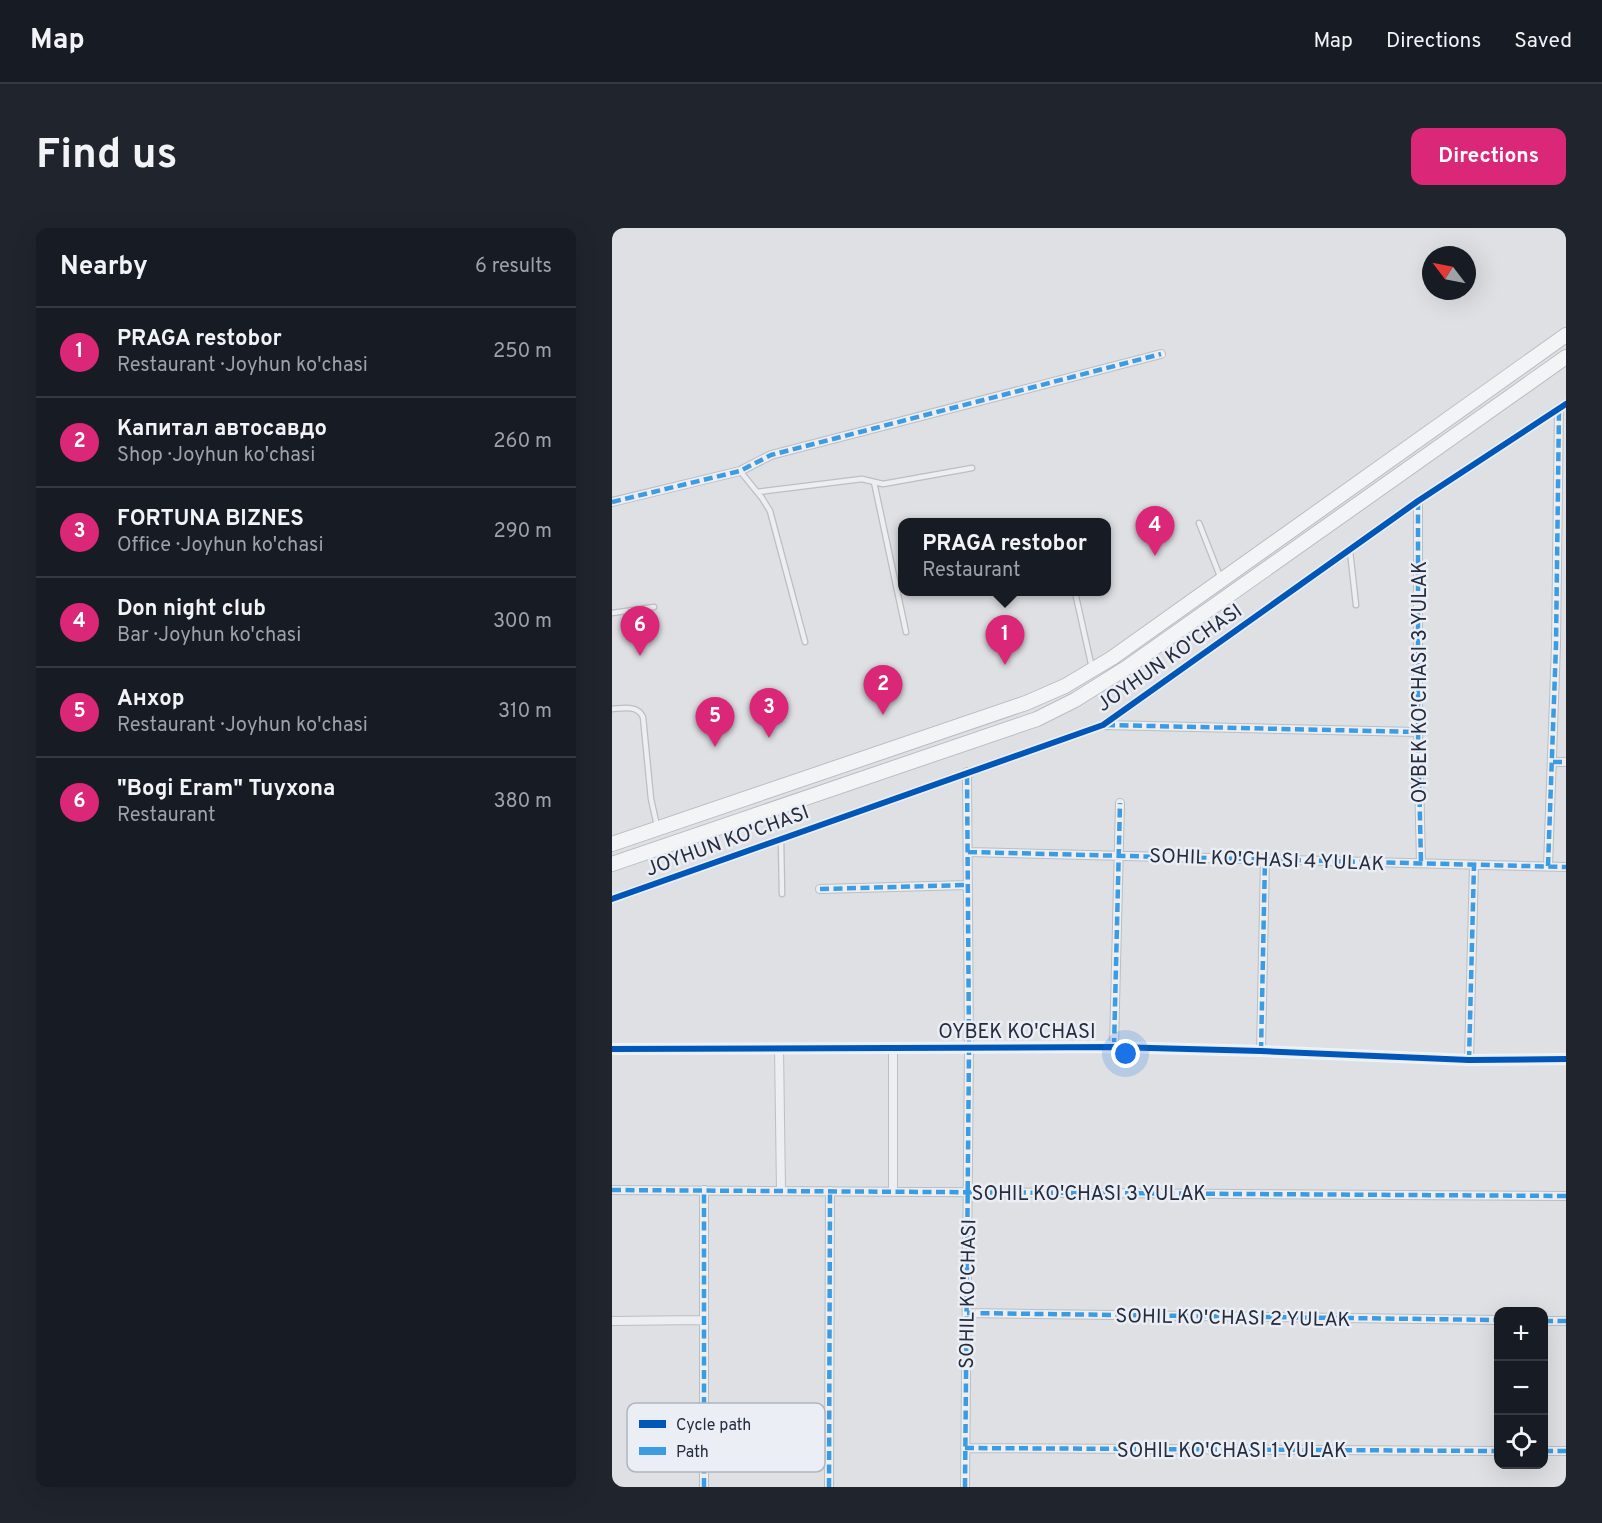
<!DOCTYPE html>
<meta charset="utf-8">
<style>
:root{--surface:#171b24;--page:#20242c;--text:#f1f3f6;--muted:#9ea1a6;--line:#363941;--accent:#db2777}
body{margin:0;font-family:Overpass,sans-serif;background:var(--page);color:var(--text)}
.controls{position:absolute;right:18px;bottom:18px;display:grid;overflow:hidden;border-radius:12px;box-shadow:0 6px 24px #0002}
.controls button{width:54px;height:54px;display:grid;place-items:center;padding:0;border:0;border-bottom:2px solid var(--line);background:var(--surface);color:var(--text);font:30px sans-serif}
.compass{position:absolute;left:810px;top:18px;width:54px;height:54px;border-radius:50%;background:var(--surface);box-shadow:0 6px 24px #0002;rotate:302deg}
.you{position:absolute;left:514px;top:826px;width:21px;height:21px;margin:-15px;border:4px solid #fff;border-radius:50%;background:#1a73e8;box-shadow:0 0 0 9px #1a73e833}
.badge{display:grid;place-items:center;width:39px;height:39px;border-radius:50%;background:var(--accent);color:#fff;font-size:20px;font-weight:700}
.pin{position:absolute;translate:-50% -50px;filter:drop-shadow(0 2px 3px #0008)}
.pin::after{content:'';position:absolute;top:32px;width:21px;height:18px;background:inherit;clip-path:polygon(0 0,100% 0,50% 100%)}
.popup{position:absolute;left:286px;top:290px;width:213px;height:78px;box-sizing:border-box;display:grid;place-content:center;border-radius:12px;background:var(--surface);filter:drop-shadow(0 2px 4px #0005);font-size:20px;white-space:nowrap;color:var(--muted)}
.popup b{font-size:22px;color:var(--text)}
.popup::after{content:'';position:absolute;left:50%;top:100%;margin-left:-12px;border:12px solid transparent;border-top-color:var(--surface)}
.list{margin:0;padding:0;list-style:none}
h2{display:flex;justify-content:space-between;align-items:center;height:78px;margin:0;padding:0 24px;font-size:26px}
h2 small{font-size:20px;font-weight:400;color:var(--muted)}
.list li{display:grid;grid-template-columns:39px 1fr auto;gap:18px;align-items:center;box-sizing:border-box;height:90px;padding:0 24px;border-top:2px solid var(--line)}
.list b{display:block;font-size:22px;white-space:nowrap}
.list p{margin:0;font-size:20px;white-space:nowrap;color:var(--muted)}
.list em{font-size:20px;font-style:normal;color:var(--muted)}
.icon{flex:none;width:33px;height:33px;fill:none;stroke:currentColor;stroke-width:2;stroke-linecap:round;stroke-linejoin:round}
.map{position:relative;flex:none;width:954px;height:1259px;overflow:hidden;border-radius:12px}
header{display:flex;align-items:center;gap:36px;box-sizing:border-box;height:84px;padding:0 30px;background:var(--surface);border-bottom:2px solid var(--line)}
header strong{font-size:28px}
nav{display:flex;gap:33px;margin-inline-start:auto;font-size:21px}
.intro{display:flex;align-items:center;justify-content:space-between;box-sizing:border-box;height:144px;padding:0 36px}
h1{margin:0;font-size:42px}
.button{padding:15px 27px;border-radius:12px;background:var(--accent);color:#fff;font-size:21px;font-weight:700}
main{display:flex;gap:36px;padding:0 36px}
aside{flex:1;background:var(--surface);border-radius:12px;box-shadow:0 6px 24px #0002}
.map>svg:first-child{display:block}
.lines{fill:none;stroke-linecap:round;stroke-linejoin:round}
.lane-casing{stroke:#bcbec2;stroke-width:7}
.street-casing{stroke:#bcbec2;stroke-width:10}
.primary-casing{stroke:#babdc2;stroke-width:16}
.lane{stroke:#edeef1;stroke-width:4.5}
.street{stroke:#edeef1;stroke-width:8}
.secondary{stroke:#f2f4f5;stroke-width:12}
.primary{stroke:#f2f4f5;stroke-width:14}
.quiet{stroke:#3c9ce3;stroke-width:4.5;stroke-dasharray:9 4.5;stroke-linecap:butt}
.cycleway-casing{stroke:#ebeef5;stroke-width:10}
.cycleway{stroke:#0057b8;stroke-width:6}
.labels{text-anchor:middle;stroke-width:5;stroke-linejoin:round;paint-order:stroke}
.street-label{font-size:20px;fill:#242c3e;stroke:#ebeef5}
.key{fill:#ebeef5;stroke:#afb4be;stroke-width:1.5}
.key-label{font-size:16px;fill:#242c3e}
</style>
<header>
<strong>Map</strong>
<nav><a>Map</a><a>Directions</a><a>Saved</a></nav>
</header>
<div class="intro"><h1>Find us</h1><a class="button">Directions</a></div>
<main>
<aside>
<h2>Nearby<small>6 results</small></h2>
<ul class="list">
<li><span class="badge">1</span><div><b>PRAGA restobor</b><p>Restaurant · Joyhun ko'chasi</p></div><em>250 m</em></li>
<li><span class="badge">2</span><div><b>Капитал автосавдо</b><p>Shop · Joyhun ko'chasi</p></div><em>260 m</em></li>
<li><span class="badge">3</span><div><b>FORTUNA BIZNES</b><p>Office · Joyhun ko'chasi</p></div><em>290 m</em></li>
<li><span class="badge">4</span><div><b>Don night club</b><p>Bar · Joyhun ko'chasi</p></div><em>300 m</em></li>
<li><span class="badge">5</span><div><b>Анхор</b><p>Restaurant · Joyhun ko'chasi</p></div><em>310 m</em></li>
<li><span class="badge">6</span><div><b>&quot;Bogi Eram&quot; Tuyxona</b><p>Restaurant</p></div><em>380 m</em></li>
</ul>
</aside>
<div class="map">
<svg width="954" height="1259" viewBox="0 0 954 1259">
<rect width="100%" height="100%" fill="#dee0e4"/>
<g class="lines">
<g class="lane-casing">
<path id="lane" d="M128 243 150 270 158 283 193 414
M262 254 294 404
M145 264 250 251 271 256 360 240
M587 295 609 351
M738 323 744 377
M463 364 480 440
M0 385 42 379
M0 481C12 480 25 477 31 489L39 571 45 598
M169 612 170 666"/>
</g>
<g class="street-casing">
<path id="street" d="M806 273V504L809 635
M0 274 128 243 159 227 549 126
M492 497 806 504
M941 534H954
M356 624 954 639
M936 638 944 417 947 180
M208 661 356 657
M0 671 491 497 806 273 954 176
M502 819 508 575
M167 820 169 963
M281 820V963
M649 823 653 631
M857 832 862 637
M0 962 954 968
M355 1085 886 1092
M0 1093 91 1092
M932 1093H954
M353 1220 886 1223
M932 1223H954
M92 1259V962
M217 1259 218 963
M353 1259 357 820 355 544"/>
</g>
<g class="primary-casing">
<path id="primary" d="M0 616 414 475 453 458 500 430 954 107
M0 636 425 491 463 472 514 440 954 129"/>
</g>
<use href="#lane" class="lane"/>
<use href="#street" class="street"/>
<path class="secondary" d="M0 821 502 819 649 823 857 832 954 831"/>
<use href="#primary" class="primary"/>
<path class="quiet" d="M806 273V504L809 635
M0 274 128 243 159 227 549 126
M494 497 806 504
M941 534H954
M356 624 954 639
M936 638 944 417 947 180
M208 661 356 657
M502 819 508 575
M649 823 653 631
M857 832 862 637
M0 962 954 968
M355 1085 886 1092
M932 1093H954
M353 1220 886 1223
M932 1223H954
M92 1259V962
M217 1259 218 963
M353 1259 357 820 355 544"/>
<g class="cycleway-casing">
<path id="cycleway" d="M0 671 491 497 806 273 954 176
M0 821 502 819 649 823 857 832 954 831"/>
</g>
<use href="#cycleway" class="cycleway"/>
</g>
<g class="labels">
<g class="street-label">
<text transform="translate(557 429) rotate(-35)" y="7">JOYHUN KO'CHASI</text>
<text transform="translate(807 454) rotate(-90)" y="7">OYBEK KO'CHASI 3 YULAK</text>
<text transform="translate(115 612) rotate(-20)" y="7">JOYHUN KO'CHASI</text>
<text transform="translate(655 631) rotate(2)" y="7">SOHIL KO'CHASI 4 YULAK</text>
<text x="405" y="810">OYBEK KO'CHASI</text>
<text x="477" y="972">SOHIL KO'CHASI 3 YULAK</text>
<text transform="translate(355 1066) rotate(-89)" y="7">SOHIL KO'CHASI</text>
<text transform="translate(621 1089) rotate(1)" y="7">SOHIL KO'CHASI 2 YULAK</text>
<text x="620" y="1229">SOHIL KO'CHASI 1 YULAK</text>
</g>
</g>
<rect x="15" y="1175" width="198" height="69" rx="9" class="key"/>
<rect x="27" y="1192" width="27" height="8" fill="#0057b8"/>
<rect x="27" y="1219" width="27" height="8" fill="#3c9ce3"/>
<g class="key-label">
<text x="64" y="1202">Cycle path</text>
<text x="64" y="1229">Path</text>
</g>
</svg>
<div class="controls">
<button>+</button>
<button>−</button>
<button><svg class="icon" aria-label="locate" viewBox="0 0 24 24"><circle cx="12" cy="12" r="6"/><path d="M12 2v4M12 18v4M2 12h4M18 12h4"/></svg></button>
</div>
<svg class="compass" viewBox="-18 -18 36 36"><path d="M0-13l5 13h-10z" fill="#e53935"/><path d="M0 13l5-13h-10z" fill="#9ea1a6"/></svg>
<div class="you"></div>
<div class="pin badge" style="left:393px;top:437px">1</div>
<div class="popup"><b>PRAGA restobor</b>Restaurant</div>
<div class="pin badge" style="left:271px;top:487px">2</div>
<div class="pin badge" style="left:157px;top:510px">3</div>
<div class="pin badge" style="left:543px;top:328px">4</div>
<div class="pin badge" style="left:103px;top:519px">5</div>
<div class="pin badge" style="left:28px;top:428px">6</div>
</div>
</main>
